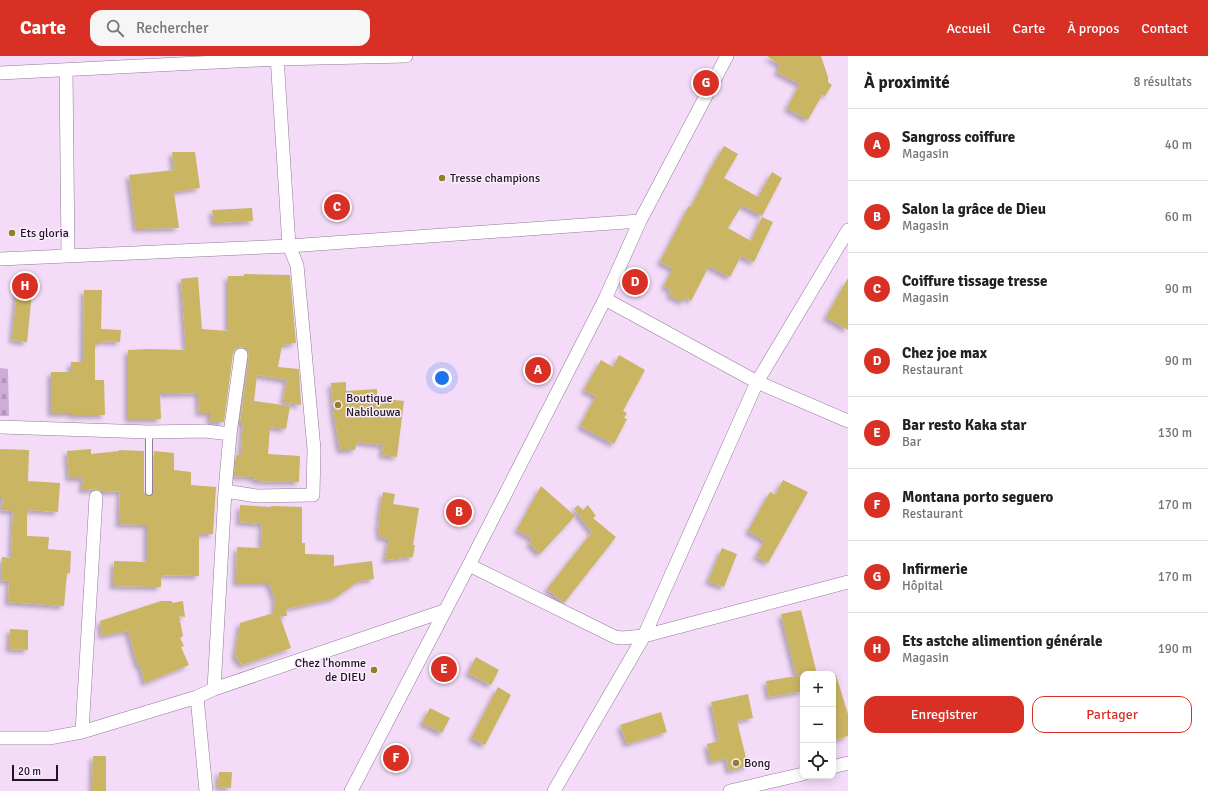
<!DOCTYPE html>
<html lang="fr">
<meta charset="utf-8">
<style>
:root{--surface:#fff;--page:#f6f6f6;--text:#202124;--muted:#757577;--line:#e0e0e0;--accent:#d93025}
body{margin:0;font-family:Signika,sans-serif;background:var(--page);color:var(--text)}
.controls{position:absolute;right:12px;bottom:12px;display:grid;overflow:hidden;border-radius:8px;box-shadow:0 2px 10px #0003}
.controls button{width:36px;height:36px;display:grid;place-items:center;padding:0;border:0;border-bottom:1px solid var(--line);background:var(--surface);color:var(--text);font:20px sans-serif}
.scale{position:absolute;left:12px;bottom:10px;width:46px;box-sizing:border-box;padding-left:4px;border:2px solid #1f1621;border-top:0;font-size:11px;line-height:14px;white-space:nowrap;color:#1f1621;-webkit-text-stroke:3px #fbedff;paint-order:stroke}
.you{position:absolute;left:442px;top:322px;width:14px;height:14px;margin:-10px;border:3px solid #fff;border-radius:50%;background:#1a73e8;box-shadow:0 0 0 6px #1a73e833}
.badge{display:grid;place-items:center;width:26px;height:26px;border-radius:50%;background:var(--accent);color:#fff;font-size:13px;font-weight:700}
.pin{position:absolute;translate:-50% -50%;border:2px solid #fff;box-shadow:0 1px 4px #0006}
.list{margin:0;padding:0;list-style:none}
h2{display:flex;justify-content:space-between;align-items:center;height:52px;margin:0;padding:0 16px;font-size:17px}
h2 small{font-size:13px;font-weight:400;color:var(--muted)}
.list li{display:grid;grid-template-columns:26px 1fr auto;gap:12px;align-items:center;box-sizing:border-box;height:72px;padding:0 16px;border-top:1px solid var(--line)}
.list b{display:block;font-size:15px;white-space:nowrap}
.list p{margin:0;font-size:13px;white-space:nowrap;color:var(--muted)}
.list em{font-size:13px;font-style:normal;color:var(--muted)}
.actions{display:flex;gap:8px;padding:12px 16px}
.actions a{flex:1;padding:9px 0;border:1px solid var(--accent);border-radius:12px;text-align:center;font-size:14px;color:var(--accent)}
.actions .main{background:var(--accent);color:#fff}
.icon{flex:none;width:22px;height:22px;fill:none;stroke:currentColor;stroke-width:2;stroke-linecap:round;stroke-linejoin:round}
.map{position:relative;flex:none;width:848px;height:735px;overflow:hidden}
header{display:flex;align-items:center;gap:24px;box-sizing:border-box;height:56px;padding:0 20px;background:var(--accent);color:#fff}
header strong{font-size:19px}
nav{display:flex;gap:22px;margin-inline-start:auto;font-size:14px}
.search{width:280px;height:36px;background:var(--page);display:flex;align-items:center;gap:10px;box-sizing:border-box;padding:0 14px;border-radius:12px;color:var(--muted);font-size:15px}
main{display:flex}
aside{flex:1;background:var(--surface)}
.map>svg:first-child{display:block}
.cemetery{fill:url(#cemetery-stones)}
.building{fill:#cab563;filter:url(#shadow)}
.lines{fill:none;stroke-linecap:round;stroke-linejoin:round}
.lane-casing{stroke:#917b96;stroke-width:8}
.street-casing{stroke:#917b96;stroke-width:14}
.lane{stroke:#fff;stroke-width:6}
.street{stroke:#fff;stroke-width:13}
.poi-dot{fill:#947e26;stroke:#fbedff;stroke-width:1.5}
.labels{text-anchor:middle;stroke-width:3;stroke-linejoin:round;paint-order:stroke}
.poi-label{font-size:12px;fill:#1f1621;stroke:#fbedff;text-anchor:start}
</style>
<header>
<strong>Carte</strong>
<div class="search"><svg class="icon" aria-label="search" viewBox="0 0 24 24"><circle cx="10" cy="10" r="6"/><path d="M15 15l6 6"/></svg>Rechercher</div>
<nav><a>Accueil</a><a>Carte</a><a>À propos</a><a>Contact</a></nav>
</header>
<main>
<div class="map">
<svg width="848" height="735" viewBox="0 0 848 735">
<defs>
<pattern id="cemetery-stones" width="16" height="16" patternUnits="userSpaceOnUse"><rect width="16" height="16" fill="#ceacd6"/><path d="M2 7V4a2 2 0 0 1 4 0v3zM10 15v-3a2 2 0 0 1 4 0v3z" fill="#b093b7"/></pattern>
<filter id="shadow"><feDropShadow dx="-3.5" dy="3.5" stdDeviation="2" flood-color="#0004"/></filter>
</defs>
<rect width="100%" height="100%" fill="#f4dcf9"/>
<path class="cemetery" d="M0 312 8 313 9 360H0Z"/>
<path class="building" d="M767 0H821L828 21V26L832 29 825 40 822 39 808 64 787 52 800 28 777 16 780 9Z
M724 90 738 98 724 122 758 141 772 116 782 122 762 160 742 149 728 172 751 185 762 161 773 166 754 206 741 200 730 221 709 210 691 245 686 241 683 246 669 239 671 234 664 230 673 213 660 206 689 150 691 151 708 119H707Z
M172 96H195L200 132 174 136 179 172 136 173 129 119 174 114Z
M252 152 253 165 214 167 212 154Z
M244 218 290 219 296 287 282 289 278 311 299 313 301 349 283 346 287 324 257 319 254 345 290 350 286 373 270 371 268 398 300 400 299 426 258 425V424L253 423V421L234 420 236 399H241L243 367H240L249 300 248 296 246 292 242 291 238 292 234 294 233 298 224 366H210V357H199L198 337 160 338 161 363H128V294L150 293 186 294 181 223 198 221 202 273 228 275V220H244Z
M848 222V274L826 261Z
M18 226 33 227 27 286 12 284Z
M84 234H102L101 273 121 274 120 286 101 285V287H95V324H104L105 359H72V357H51V316H71V306H83Z
M619 299 645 314 623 355 627 357 624 362 627 363 614 388 580 370 596 340 584 334 601 304 613 311Z
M346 326V335L377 333V342L404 345 397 401 382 399 383 389 357 386 355 394H340L334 360 331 327Z
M0 393 29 394 28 425 60 427 58 456 27 454V480L49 481 48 493 71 495 70 517H67L64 550 8 546 9 525 1 524 2 501 11 502 13 455 2 454 3 442H0Z
M91 393V398L119 395V394L144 395V436L147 440H151L153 436 154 395 174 397V414L191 416V429L216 431 213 478H199V520L161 519V531L113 530 114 505 147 506V469L119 468 120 435 102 436 97 433 82 434 83 422H69L67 395Z
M783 424 808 436 768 507 756 500 765 485 748 475 770 436 775 439Z
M541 430 575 460 540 498 529 487 533 483 517 474Z
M383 436 395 438 393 448 419 452 413 489H415L413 501 385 504 389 483 379 481 380 475 378 474 380 461H379Z
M240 449 271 451V450L302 451V487H305V498L334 499V510L372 505 374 523 359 525 335 542 286 553 287 560H280L291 592 242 609 235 600 240 567 274 557 275 543 269 527H236L237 491 261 492 262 468 239 466Z
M578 449 583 454 588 449 596 460 593 462 616 481 564 547 547 533 592 476 574 453Z
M722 492 737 498 724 531 708 525Z
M161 545H172V547L183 545 185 561 179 560 183 580 180 582 184 590 181 591 189 609 145 627 140 609 138 610 128 575 102 580 100 565Z
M801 554 817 618H796L781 558Z
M10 573 28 574V594L9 593Z
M476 601 499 614 491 629 468 617Z
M803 619V635L769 641 766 625Z
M833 619H836L848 658V680L833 685Z
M498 631 511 639 485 689 471 682Z
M748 638 753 662 737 665 748 710 729 715 726 702 711 706 707 688 719 685 711 646Z
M430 652 450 662 442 677 422 667Z
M661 656 667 676 627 688 620 669Z
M93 700H106V735H92Z
M219 716H232L231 732 218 731Z"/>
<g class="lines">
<g class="lane-casing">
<path id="lane" d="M149 376V436"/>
</g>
<g class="street-casing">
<path id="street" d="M66 14 68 199
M0 17 277 3 406 0
M0 203 289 190 640 165
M605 243 757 326 848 365
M0 371 149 376 205 375 230 378
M225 435 257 440 313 439 314 393 297 209 289 190 277 0
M469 509 615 581 622 582 644 580 848 526
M214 633 225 435 230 378 241 299
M197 641 206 735
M82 676 96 441
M0 682H49L82 676 197 641 214 633 444 555
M833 711 848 707
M351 735 469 509 605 243 640 165 727 0
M554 735 644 580 757 326 848 174
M730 735 803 718"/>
</g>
<use href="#lane" class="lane"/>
<use href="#street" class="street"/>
</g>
<g class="poi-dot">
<circle cx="442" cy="122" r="4"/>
<circle cx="12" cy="177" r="4"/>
<circle cx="338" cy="349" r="4"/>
<circle cx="374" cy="614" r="4"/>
<circle cx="736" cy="707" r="4"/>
</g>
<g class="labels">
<g class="poi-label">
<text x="450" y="126">Tresse champions</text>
<text x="20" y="181">Ets gloria</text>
<text x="346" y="346">Boutique<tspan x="346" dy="14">Nabilouwa</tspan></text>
<text x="366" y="611" text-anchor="end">Chez l'homme<tspan x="366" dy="14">de DIEU</tspan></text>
<text x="744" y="711">Bong</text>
</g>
</g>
</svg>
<div class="controls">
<button>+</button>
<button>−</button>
<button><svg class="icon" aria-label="locate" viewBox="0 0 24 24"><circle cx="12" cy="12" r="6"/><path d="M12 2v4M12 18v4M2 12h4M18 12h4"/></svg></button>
</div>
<div class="scale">20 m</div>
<div class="you"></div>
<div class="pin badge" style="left:538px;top:314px">A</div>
<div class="pin badge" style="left:459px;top:456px">B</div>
<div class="pin badge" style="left:337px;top:151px">C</div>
<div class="pin badge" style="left:635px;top:226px">D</div>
<div class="pin badge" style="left:444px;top:613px">E</div>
<div class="pin badge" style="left:396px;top:702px">F</div>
<div class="pin badge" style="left:706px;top:27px">G</div>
<div class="pin badge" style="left:25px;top:230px">H</div>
</div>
<aside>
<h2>À proximité<small>8 résultats</small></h2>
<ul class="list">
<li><span class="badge">A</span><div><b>Sangross coiffure</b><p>Magasin</p></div><em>40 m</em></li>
<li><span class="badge">B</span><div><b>Salon la grâce de Dieu</b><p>Magasin</p></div><em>60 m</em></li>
<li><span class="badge">C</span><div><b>Coiffure tissage tresse</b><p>Magasin</p></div><em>90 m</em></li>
<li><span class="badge">D</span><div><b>Chez joe max</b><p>Restaurant</p></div><em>90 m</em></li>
<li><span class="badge">E</span><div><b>Bar resto Kaka star</b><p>Bar</p></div><em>130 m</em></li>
<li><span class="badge">F</span><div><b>Montana porto seguero</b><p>Restaurant</p></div><em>170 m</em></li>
<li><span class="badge">G</span><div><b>Infirmerie</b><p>Hôpital</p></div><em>170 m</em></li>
<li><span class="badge">H</span><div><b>Ets astche alimention générale</b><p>Magasin</p></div><em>190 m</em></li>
</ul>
<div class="actions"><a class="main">Enregistrer</a><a>Partager</a></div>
</aside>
</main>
